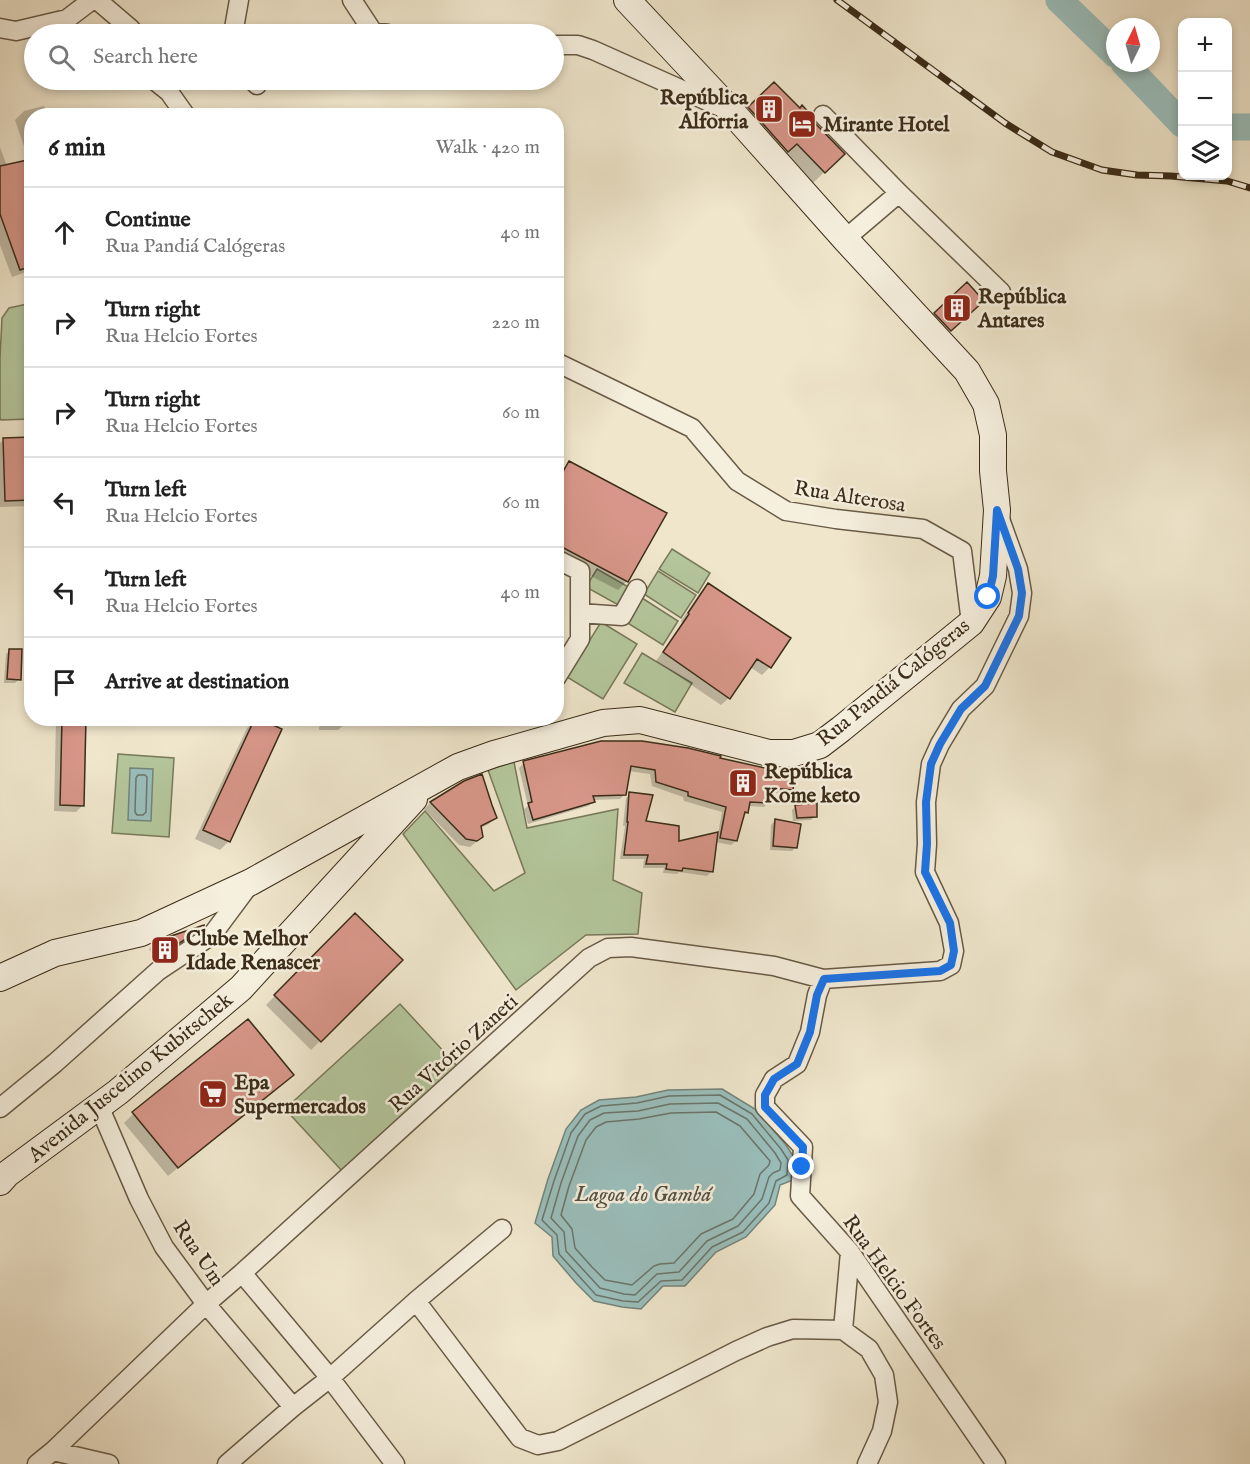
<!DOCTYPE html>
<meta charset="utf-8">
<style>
:root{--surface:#fff;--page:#f2f2f2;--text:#222;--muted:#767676;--line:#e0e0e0}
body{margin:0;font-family:"IM FELL English",serif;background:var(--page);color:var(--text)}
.controls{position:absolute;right:18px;top:18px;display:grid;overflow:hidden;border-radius:12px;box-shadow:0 3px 9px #0003}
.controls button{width:54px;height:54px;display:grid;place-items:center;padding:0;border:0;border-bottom:2px solid var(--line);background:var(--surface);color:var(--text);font:30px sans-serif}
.compass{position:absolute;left:1106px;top:18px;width:54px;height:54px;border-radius:50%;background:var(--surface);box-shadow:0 3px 9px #0003;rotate:5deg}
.stop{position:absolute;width:18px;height:18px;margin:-14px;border:4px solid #1a73e8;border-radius:50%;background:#fff}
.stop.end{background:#1a73e8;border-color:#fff;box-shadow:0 2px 6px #0008}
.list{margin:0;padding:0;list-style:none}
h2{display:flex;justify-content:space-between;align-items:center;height:78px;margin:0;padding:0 24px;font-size:26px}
h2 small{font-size:20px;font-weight:400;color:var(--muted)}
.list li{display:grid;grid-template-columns:39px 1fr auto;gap:18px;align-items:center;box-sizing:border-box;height:90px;padding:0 24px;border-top:2px solid var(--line)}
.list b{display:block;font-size:22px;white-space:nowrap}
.list p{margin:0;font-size:20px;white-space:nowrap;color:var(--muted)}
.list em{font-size:20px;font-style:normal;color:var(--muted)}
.icon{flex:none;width:33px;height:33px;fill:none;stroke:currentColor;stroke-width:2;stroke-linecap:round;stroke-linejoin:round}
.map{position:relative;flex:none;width:1250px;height:1464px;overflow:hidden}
.search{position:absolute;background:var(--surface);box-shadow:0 3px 9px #0003;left:24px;top:24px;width:540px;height:66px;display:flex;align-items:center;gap:15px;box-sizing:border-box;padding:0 21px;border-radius:33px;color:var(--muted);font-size:22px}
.panel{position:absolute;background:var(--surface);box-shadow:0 3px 9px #0003;left:24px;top:108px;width:540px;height:618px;border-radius:24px}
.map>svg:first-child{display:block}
.green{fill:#b4c69c;stroke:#78795a;stroke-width:1.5}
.water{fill:#9abebb;stroke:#74847a;stroke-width:1.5}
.shadow{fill:#0003}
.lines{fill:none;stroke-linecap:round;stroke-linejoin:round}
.shore{stroke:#6a756a;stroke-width:1.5}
.river{stroke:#9abebb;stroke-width:27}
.building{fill:#d79689;stroke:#3b2c18;stroke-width:1.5}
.street-casing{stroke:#685a45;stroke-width:21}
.secondary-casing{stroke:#3b2c18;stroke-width:28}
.street{stroke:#f5efde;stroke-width:18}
.secondary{stroke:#f5efde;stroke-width:26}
.rail-casing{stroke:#3b2c18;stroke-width:7}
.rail{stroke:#f5efde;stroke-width:4.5;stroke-dasharray:14;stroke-linecap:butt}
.route{stroke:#1a73e8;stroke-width:8}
.labels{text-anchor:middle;stroke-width:5;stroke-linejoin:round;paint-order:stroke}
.poi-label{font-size:21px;font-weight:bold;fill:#3b2c18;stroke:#f5efde;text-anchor:start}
.street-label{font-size:21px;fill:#3b2c18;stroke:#f5efde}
.water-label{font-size:22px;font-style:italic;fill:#535041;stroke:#f5efde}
</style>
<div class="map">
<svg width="1250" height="1464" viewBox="0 0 1250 1464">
<rect width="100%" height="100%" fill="#efe6cc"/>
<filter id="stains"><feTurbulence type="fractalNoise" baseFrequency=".00333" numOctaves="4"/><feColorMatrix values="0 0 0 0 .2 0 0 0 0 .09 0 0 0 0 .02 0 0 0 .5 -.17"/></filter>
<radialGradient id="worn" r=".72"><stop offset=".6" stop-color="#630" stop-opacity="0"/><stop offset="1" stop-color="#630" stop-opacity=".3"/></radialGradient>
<path class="green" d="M27 304 32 310 31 419 1 420 0 418V358L2 318 9 308Z
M672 549 710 573 698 593 659 569Z
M597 569 632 589 622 607 586 587Z
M658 571 696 595 681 618 644 594Z
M642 598 678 621 663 645 626 622Z
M601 622 637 644 603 699 567 677Z
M642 653 692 683 675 712 624 683Z
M118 754 174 758 169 837 112 833Z
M514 762 527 828 618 809 613 880 642 893 638 934 586 935 516 990 403 834 425 811 494 891 525 873 488 770Z
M400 1004 458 1067 343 1172 285 1109Z"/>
<path class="water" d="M130 768 153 769 151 821 128 820Z
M722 1089 755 1109 786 1145 795 1159 793 1180 780 1185 775 1205 746 1237 716 1252 685 1286H663L641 1309 622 1307 594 1301 576 1283 553 1256 552 1237 535 1223 548 1179 566 1129 581 1110 599 1100 636 1097 668 1090Z"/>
<path class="shadow" d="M774 84 843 154 813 183 786 154 738 119Z
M44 106 48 116H32V270L12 277 0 245V147L7 166 29 161 15 120 24 111Z
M967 284 982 301 943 337 928 320Z
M32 439V506L0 507V443L4 440Z
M569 463 627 581 618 590 556 558V479L560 472Z
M708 585 770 667 762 675 750 667 729 698 721 705 656 661 682 623 681 621 700 593Z
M10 650 19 679 15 683H4L6 654Z
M56 718H84L83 805 76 812 54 811Z
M320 718H345V724L338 730H319Z
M256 719 229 841 220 850 195 839 247 728Z
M718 759 791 789 787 794 770 792 769 802 764 807 748 806 747 812 742 818 736 841 731 845 715 842 711 872 707 876 679 872 677 874 663 873 664 868H643L644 859H620L625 826H623L626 798 630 794 644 822 677 843 718 834 722 812 684 801 683 797 652 786 650 774 628 771 625 794 620 799 593 800V802L588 806 528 824 524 809 528 806 519 768 524 763Z
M465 782 495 817 489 824 480 828 482 837 470 847 459 845 424 809 430 803Z
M796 806 815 816 811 820 793 821 792 810Z
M775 820 796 847 792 851 770 850 771 825Z
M355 915 401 960 311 1050 266 1005Z
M198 931 156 959 149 949 153 945Z
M248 1021 283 1083 168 1176 124 1123 133 1114Z"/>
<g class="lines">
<path class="shore" d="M138 775H145L147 777 146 812 143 815H137L135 812 136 778Z
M720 1095 752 1114 781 1149 788 1160 787 1175 776 1181 769 1203 743 1232 712 1247 682 1280 661 1281 638 1302 623 1301 596 1295 559 1254 557 1235 542 1220 554 1181 571 1133 585 1114 601 1106 637 1103 669 1096Z
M718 1103 747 1119 775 1153 781 1163 780 1170 773 1173 769 1177 762 1199 738 1226 707 1241 679 1272 657 1274 635 1295 624 1294 600 1288 566 1251 564 1232 551 1218 561 1183 578 1136 590 1120 604 1113 638 1111 670 1104Z
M716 1112 740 1126 770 1161 769 1165 760 1174 754 1194 733 1219 701 1234 674 1263 660 1264 654 1266 632 1285 605 1280 592 1267 575 1248 572 1229 561 1215 569 1186 586 1140 596 1127 606 1122 639 1119 671 1113Z"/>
<path class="river" d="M1059 0 1115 54
M1124 63 1182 124
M1228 127H1250"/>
</g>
<path class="building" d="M774 82 800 108 802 105 812 116 815 123 845 154 825 173 797 144 788 152 748 107Z
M32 159V266L20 270 0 214V166Z
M967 282 984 301 951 331 934 313Z
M32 437V500L5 501 3 438Z
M569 461 667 513 628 582 556 544V484Z
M708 583 791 638 771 668 757 659 730 699 663 652 689 614 688 613Z
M9 649H22L21 680 7 679Z
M62 718H86L84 806 60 805Z
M255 718H258L282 729 230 842 203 830Z
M601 741H642L688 748 721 756 720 758 765 768H796L793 790 772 788 770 803 750 802 748 813 745 812 737 841 720 838 726 807 688 796V792L656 782 655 770 631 766 626 795 593 796 595 802 533 820 528 803 532 802 523 761Z
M482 774 492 805 497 818 481 826 483 837 477 841 466 839 430 802 464 781Z
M629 792 653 795 646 821 679 826V841L718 832 713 872 683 868 682 871 666 869 667 864H646L648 855H624L628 822H627Z
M817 803V817L797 818 795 805Z
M775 819 801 824 797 848 773 846Z
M355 913 403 960 321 1042 274 995Z
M204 925V927L160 956 152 944 168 937Z
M248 1019 294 1075 178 1168 132 1112Z"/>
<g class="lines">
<g class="street-casing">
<path id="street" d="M97 0 131 29 128 34
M352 0 373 32 388 34
M0 28 16 31 67 19 92 0
M233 34 239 0
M554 45H578L593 50 725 109
M154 80 169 92 186 116
M252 80 257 85
M823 115 899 193 1001 292
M845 239 899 193
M556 362 692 428 737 481 786 511 836 519 923 529 962 551 971 623
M556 559 580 571V639L556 678
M580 613 622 616 637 589
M99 1106 139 1199 164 1247 206 1304 293 1407
M0 1108 55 1063 158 971 212 935 250 884
M242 1273 330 1378 395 1464
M416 1301 520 1438 538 1445 558 1441 736 1351 767 1337 793 1329 843 1330 869 1349 884 1375 888 1402 882 1431 867 1464
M843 1330 850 1252
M53 1451 109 1464
M37 1464 53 1451 206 1304 242 1273 589 958 608 948 631 947 774 966 823 979
M227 1464 293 1407 330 1378 416 1301 502 1229
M996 1464 850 1252 800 1196 803 1147 765 1107V1095L774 1079 797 1064 810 1032 817 995 823 979 940 971 951 965 954 951 949 923 925 872 927 844 926 802 931 764 940 744 961 709 985 686 1019 616 1022 593 1018 569 1000 519"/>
</g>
<g class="secondary-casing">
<path id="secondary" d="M0 978 55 953 141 933 251 882 458 767 494 754 603 723 640 720 769 753H794L820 745 841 729 971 623 988 597 993 576 997 510 993 471V435L986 404 967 371 845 239 732 112 627 0
M0 1182 7 1174 118 1092 241 988 414 799"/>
</g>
<use href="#street" class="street"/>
<use href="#secondary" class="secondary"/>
<g class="rail-casing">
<path id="rail" d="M837 0 1005 123 1052 152 1102 170 1137 175 1171 176 1227 181 1250 188"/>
</g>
<use href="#rail" class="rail"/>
</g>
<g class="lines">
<path class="route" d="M802 1167 803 1147 765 1107V1095L774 1079 797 1064 810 1032 817 995 824 979 940 971 951 965 954 951 950 923 925 872 927 844 926 802 931 764 940 744 961 709 985 686 1019 616 1022 593 1018 569 997 510 993 576 988 597"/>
</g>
<defs>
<g id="building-square" transform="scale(1.5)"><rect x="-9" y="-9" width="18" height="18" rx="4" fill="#8f2418" stroke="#f5efde"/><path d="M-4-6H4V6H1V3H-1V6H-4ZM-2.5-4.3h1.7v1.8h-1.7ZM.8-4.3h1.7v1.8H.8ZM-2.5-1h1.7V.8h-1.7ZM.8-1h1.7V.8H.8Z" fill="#fff"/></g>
<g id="hotel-square" transform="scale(1.5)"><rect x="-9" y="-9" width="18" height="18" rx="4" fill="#8f2418" stroke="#f5efde"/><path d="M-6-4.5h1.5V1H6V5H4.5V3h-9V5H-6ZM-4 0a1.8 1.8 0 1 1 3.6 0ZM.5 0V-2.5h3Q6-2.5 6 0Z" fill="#fff"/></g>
<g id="supermarket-square" transform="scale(1.5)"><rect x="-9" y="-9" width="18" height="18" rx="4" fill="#8f2418" stroke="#f5efde"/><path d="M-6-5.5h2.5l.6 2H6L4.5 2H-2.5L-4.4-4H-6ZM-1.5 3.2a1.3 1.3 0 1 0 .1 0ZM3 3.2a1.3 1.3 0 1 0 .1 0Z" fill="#fff"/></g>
</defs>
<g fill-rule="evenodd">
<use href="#building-square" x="769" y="109"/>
<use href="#hotel-square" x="802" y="124"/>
<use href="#building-square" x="957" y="308"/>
<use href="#building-square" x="743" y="783"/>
<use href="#building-square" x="165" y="950"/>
<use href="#supermarket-square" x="213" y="1094"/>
</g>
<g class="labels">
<g class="poi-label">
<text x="748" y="104" text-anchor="end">República<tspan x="748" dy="24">Alforria</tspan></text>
<text x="823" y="131">Mirante Hotel</text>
<text x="978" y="303">República<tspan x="978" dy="24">Antares</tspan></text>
<text x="764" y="778">República<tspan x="764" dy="24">Kome keto</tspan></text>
<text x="186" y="945">Clube Melhor<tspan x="186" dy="24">Idade Renascer</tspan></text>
<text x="234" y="1089">Epa<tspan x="234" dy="24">Supermercados</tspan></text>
</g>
<g class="street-label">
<text transform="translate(850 496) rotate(9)" y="7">Rua Alterosa</text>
<text transform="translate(893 682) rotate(-39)" y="7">Rua Pandiá Calógeras</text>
<text transform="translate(453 1053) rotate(-42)" y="7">Rua Vitório Zaneti</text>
<text transform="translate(130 1077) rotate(-39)" y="7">Avenida Juscelino Kubitschek</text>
<text transform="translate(199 1253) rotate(56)" y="7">Rua Um</text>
<text transform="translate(895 1282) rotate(54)" y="7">Rua Helcio Fortes</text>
</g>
<g class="water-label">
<text x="643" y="1201">Lagoa do Gambá</text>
</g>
</g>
<rect width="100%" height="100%" filter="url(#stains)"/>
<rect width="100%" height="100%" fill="url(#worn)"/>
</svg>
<div class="controls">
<button>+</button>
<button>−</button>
<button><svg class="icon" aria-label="layers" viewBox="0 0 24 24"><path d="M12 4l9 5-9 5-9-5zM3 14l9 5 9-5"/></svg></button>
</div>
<svg class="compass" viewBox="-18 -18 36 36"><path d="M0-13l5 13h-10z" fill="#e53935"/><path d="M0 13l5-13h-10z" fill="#767676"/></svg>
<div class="stop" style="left:988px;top:597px"></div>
<div class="stop end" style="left:802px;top:1167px"></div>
<div class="search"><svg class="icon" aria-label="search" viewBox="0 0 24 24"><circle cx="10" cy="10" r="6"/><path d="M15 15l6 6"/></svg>Search here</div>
<section class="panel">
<h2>6 min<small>Walk · 420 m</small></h2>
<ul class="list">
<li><svg class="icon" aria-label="ahead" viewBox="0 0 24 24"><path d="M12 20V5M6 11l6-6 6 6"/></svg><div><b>Continue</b><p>Rua Pandiá Calógeras</p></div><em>40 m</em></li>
<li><svg class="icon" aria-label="right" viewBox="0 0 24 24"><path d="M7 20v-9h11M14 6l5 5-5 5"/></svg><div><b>Turn right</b><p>Rua Helcio Fortes</p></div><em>220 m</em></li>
<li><svg class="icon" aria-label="right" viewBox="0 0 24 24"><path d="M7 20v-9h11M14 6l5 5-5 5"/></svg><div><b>Turn right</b><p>Rua Helcio Fortes</p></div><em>60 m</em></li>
<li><svg class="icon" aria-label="left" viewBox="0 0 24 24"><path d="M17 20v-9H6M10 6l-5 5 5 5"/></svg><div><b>Turn left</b><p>Rua Helcio Fortes</p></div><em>60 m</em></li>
<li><svg class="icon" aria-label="left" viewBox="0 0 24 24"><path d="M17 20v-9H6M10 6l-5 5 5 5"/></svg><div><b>Turn left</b><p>Rua Helcio Fortes</p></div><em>40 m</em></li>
<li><svg class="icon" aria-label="arrive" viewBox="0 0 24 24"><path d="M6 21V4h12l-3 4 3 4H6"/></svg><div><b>Arrive at destination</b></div></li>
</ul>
</section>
</div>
